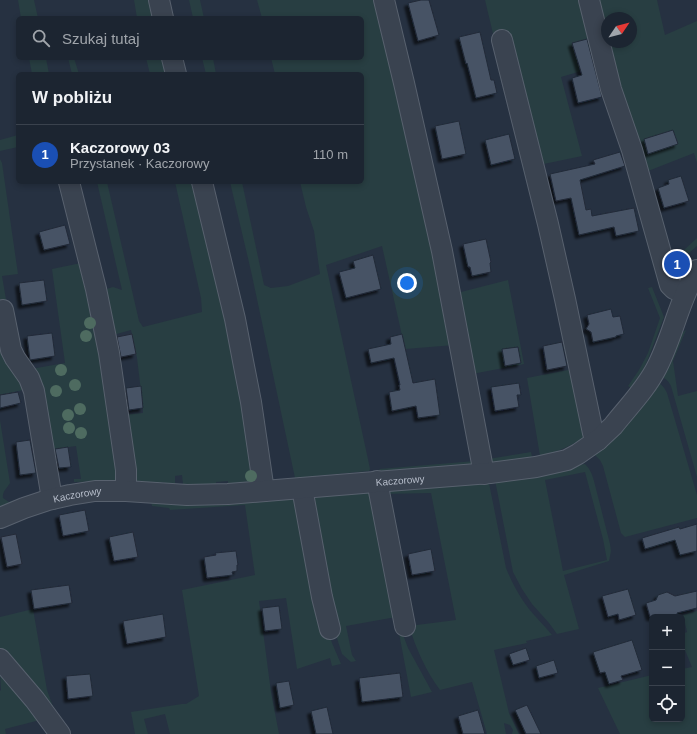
<!DOCTYPE html>
<html lang="pl">
<meta charset="utf-8">
<style>
:root{--surface:#1c2531;--page:#252d39;--text:#f1f3f6;--muted:#a0a5ab;--line:#3a424d;--accent:#d93025}
body{margin:0;font-family:Helvetica,sans-serif;background:var(--page);color:var(--text)}
.controls{position:absolute;right:12px;bottom:12px;display:grid;overflow:hidden;border-radius:6px;box-shadow:0 2px 6px #0003}
.controls button{width:36px;height:36px;display:grid;place-items:center;padding:0;border:0;border-bottom:1px solid var(--line);background:var(--surface);color:var(--text);font:20px sans-serif}
.compass{position:absolute;left:601px;top:12px;width:36px;height:36px;border-radius:50%;background:var(--surface);box-shadow:0 2px 6px #0003;rotate:55deg}
.you{position:absolute;left:407px;top:283px;width:14px;height:14px;margin:-10px;border:3px solid #fff;border-radius:50%;background:#1a73e8;box-shadow:0 0 0 6px #1a73e833}
.badge{display:grid;place-items:center;width:26px;height:26px;border-radius:50%;background:var(--accent);color:#fff;font-size:13px;font-weight:700}
.pin{position:absolute;translate:-50% -50%;border:2px solid #fff;box-shadow:0 1px 4px #0006}
.list{margin:0;padding:0;list-style:none}
h2{display:flex;justify-content:space-between;align-items:center;height:52px;margin:0;padding:0 16px;font-size:17px}
h2 small{font-size:13px;font-weight:400;color:var(--muted)}
.list li{display:grid;grid-template-columns:26px 1fr auto;gap:12px;align-items:center;box-sizing:border-box;height:60px;padding:0 16px;border-top:1px solid var(--line)}
.list b{display:block;font-size:15px;white-space:nowrap}
.list p{margin:0;font-size:13px;white-space:nowrap;color:var(--muted)}
.list em{font-size:13px;font-style:normal;color:var(--muted)}
.icon{flex:none;width:22px;height:22px;fill:none;stroke:currentColor;stroke-width:2;stroke-linecap:round;stroke-linejoin:round}
.map{position:relative;flex:none;width:697px;height:734px;overflow:hidden}
.search{position:absolute;background:var(--surface);box-shadow:0 2px 6px #0003;left:16px;top:16px;width:348px;height:44px;display:flex;align-items:center;gap:10px;box-sizing:border-box;padding:0 14px;border-radius:6px;color:var(--muted);font-size:15px}
.panel{position:absolute;background:var(--surface);box-shadow:0 2px 6px #0003;left:16px;top:72px;width:348px;height:112px;border-radius:6px}
.map>svg:first-child{display:block}
.green{fill:#283e42;fill-rule:evenodd}
.building{fill:#475365;stroke:#212a38;filter:url(#shadow)}
.lines{fill:none;stroke-linecap:round;stroke-linejoin:round}
.minor-casing{stroke:#58616e;stroke-width:22}
.minor{stroke:#3a4350;stroke-width:20}
.tree{fill:#4e6b60}
.labels{text-anchor:middle;stroke-width:3;stroke-linejoin:round;paint-order:stroke}
.street-label{font-size:10px;fill:#b7becb;stroke:#1f2836}
</style>
<div class="map">
<svg width="697" height="734" viewBox="0 0 697 734">
<defs>
<filter id="shadow"><feDropShadow dx="-3.5" dy="3.5" stdDeviation="1" flood-color="#0009"/></filter>
</defs>
<rect width="100%" height="100%" fill="#263141"/>
<path class="green" d="M18 0H34L38 18H21Z
M134 0H157L161 18H137Z
M189 0H200L204 18H193Z
M257 0H381L454 345 405 349 382 246 326 265 366 450 370 469 369 471 295 478 251 271 230 182H242L264 285 271 288 288 286 320 274 314 231 306 207 300 182H362V74H275L271 58H362V18H262Z
M485 0H586L602 65 561 77 582 156 539 165 495 42Z
M592 0H657L665 35 697 21V163L694 153 643 173 670 263 697 238V246C688 254 678 262 669 270ZM607 18H631V42H607Z
M29 58H46L49 74H32Z
M68 58H74L79 74H72Z
M146 58H170L174 74H150Z
M202 58H213L216 74H206Z
M18 135V147L0 151V140Z
M0 159 2 163 18 274 2 276 9 317 0 308Z
M97 182H107L139 321 143 327 202 312 201 298 175 182H199L259 481 228 484V481L216 482V485H191L183 484 182 475 175 476V485L161 482V483L131 481 122 415 143 413V408L137 358 131 330 113 335 103 290 113 287 122 290Z
M86 262 119 481 74 482V479H81L76 446 47 450 31 369 65 363 52 269Z
M508 280 524 364 472 374 488 459 531 452 532 457 486 463 457 293Z
M652 287 664 317 648 359 643 370 631 388 628 386 639 370 648 353 660 318 648 288Z
M0 323 28 389 0 395Z
M686 330 673 361 678 396 697 391V477L671 386C668 380 665 378 659 376L680 334Z
M573 369 588 435C573 445 558 452 540 456L527 378Z
M658 383C663 385 665 389 667 393L697 495V518L625 537 621 533 603 466 600 460 595 455 596 453Z
M0 420 10 483C7 488 2 492 3 498L9 502 28 496 0 507Z
M475 461V464L381 471 379 469Z
M585 464C590 469 592 474 594 481L610 544 611 551 609 561 564 575 579 629 557 634 549 623 532 604 522 589 513 572 495 480ZM585 472 603 539 607 560 563 571 545 480Z
M488 482 489 483 506 568C512 583 519 596 529 609 536 618 545 626 552 635L526 641 527 643 494 650 509 713 519 734H512L513 730 510 725 504 723 506 734H487L472 682 440 690C426 671 416 649 409 626L456 620 431 493 383 494 389 490Z
M371 492 402 632 408 648 432 692 411 697 396 617 346 626 352 655 356 661 351 662 342 654 334 629 310 495Z
M293 496 322 610 332 643 341 664 332 666 330 658 297 669 286 598 259 601 271 692 279 734H170L165 714 144 719 148 734H135L131 712 182 704H186L199 696 182 590 255 575 245 505 170 510 169 508 152 506 151 502Z
M33 609 47 690 55 712 0 652V617Z
M697 611V734H620L598 688 652 675V719H682V669L692 667 682 643V634L687 632 683 615Z
M0 672 40 720 5 729 6 734H0V691L1 690Z"/>
<path class="building" d="M421 0H429L439 35 418 41 408 3Z
M480 32 491 80H494L497 93 476 98 467 63 466 64 459 37Z
M587 39 602 97 578 103 572 78 582 75 572 43Z
M459 121 466 154 442 159 435 126Z
M673 130 678 144 648 154 644 139Z
M509 134 515 159 491 165 485 140Z
M620 152 625 166 580 180 586 210 591 209 592 216 634 208 639 231 616 236 614 227 579 235 571 198 556 201 550 174 595 164 593 160Z
M681 176 689 201 664 208 658 188 669 184 668 180Z
M65 225 70 244 44 250 39 232Z
M486 239 491 262 490 263 491 272 472 276 470 267H468L463 244Z
M373 255 381 289 346 298 339 272 355 268 353 261Z
M44 280 47 301 22 305 19 283Z
M611 309 613 317 620 316 624 334 616 336V337L593 342 591 332 586 329 589 324 587 315Z
M52 333 55 356 30 360 27 336Z
M132 334 136 354 121 357 117 337Z
M402 334 413 383 435 379 440 415 418 418 416 406 392 411 389 392 400 390 399 385H400L394 358 371 363 368 349 391 344 390 337Z
M562 342 567 366 547 370 543 346Z
M518 347 521 363 505 366 502 349Z
M519 383 521 395H517L519 407 495 411 491 387Z
M141 386 143 408 129 410 126 388Z
M18 392 21 403 0 408V395Z
M30 440 36 473 20 475 16 442Z
M68 447 71 467 59 468 55 449Z
M85 510 89 531 63 536 59 515Z
M697 524V551L680 555 675 540 645 549 642 538 679 527 680 529Z
M133 532 138 557 114 561 109 537Z
M16 534 22 564 7 567 1 537Z
M431 549 435 571 412 575 408 554Z
M236 551 238 565H237V571L232 572 233 575 207 578 204 557 216 555 215 553Z
M69 585 72 603 34 609 31 590Z
M628 589 636 615 619 620 618 614 608 617 602 596Z
M697 591V608L677 613 678 617H650L646 603 656 600 658 595 667 592 675 596Z
M279 606 282 629 265 631 262 608Z
M163 614 166 637 127 644 123 621Z
M632 640 642 670 621 676 623 680 609 684 605 672 600 673 593 652Z
M526 648 530 660 513 665 509 654Z
M554 660 558 673 539 678 536 666Z
M400 673 403 697 362 702 359 678Z
M90 674 93 696 68 699 66 676Z
M289 681 294 705 280 708 276 683Z
M527 705 541 734H526L515 710Z
M327 707 333 734H316L311 711Z
M478 710 485 734H463L458 716Z"/>
<g class="lines">
<g class="minor-casing">
<g id="minor">
<path d="M159 0 163 18"/>
<path d="M384 0 404 83 442 251 484 474"/>
<path d="M589 0 611 89 632 150 670 285 674 289 685 293"/>
<path d="M502 40 548 224 565 299 593 433 598 440"/>
<path d="M172 58 176 74"/>
<path d="M69 182 96 289 109 353 126 470V491"/>
<path d="M202 182 235 319 243 361 251 402 264 491"/>
<path d="M3 310 11 350 15 358 29 378 34 391 52 499"/>
<path d="M377 481 405 626"/>
<path d="M302 488 322 597 330 629"/>
<path id="s1" d="M0 518 24 508 48 500 70 495 95 491H126L187 495 228 494 375 482 490 473 536 467 567 460 578 454 598 440 613 426C628 407 646 389 657 367 673 336 679 300 697 270"/>
<path d="M0 659 35 700 60 734"/>
</g>
</g>
<use href="#minor" class="minor"/>
</g>
<g class="tree">
<circle cx="90" cy="323" r="6"/>
<circle cx="86" cy="336" r="6"/>
<circle cx="61" cy="370" r="6"/>
<circle cx="75" cy="385" r="6"/>
<circle cx="56" cy="391" r="6"/>
<circle cx="80" cy="409" r="6"/>
<circle cx="68" cy="415" r="6"/>
<circle cx="69" cy="428" r="6"/>
<circle cx="81" cy="433" r="6"/>
<circle cx="251" cy="476" r="6"/>
</g>
<g class="labels">
<g class="street-label">
<text dy="4" stroke="none"><textPath href="#s1" startOffset="405">Kaczorowy</textPath></text>
<text dy="4" stroke="none"><textPath href="#s1" startOffset="81">Kaczorowy</textPath></text>
</g>
</g>
</svg>
<div class="controls">
<button>+</button>
<button>−</button>
<button><svg class="icon" aria-label="locate" viewBox="0 0 24 24"><circle cx="12" cy="12" r="6"/><path d="M12 2v4M12 18v4M2 12h4M18 12h4"/></svg></button>
</div>
<svg class="compass" viewBox="-18 -18 36 36"><path d="M0-13l5 13h-10z" fill="#e53935"/><path d="M0 13l5-13h-10z" fill="#a0a5ab"/></svg>
<div class="you"></div>
<div class="pin badge" style="left:677px;top:264px;background:#1a4fb4">1</div>
<div class="search"><svg class="icon" aria-label="search" viewBox="0 0 24 24"><circle cx="10" cy="10" r="6"/><path d="M15 15l6 6"/></svg>Szukaj tutaj</div>
<section class="panel">
<h2>W pobliżu<small></small></h2>
<ul class="list">
<li><span class="badge" style="background:#1a4fb4">1</span><div><b>Kaczorowy 03</b><p>Przystanek · Kaczorowy</p></div><em>110 m</em></li>
</ul>
</section>
</div>
